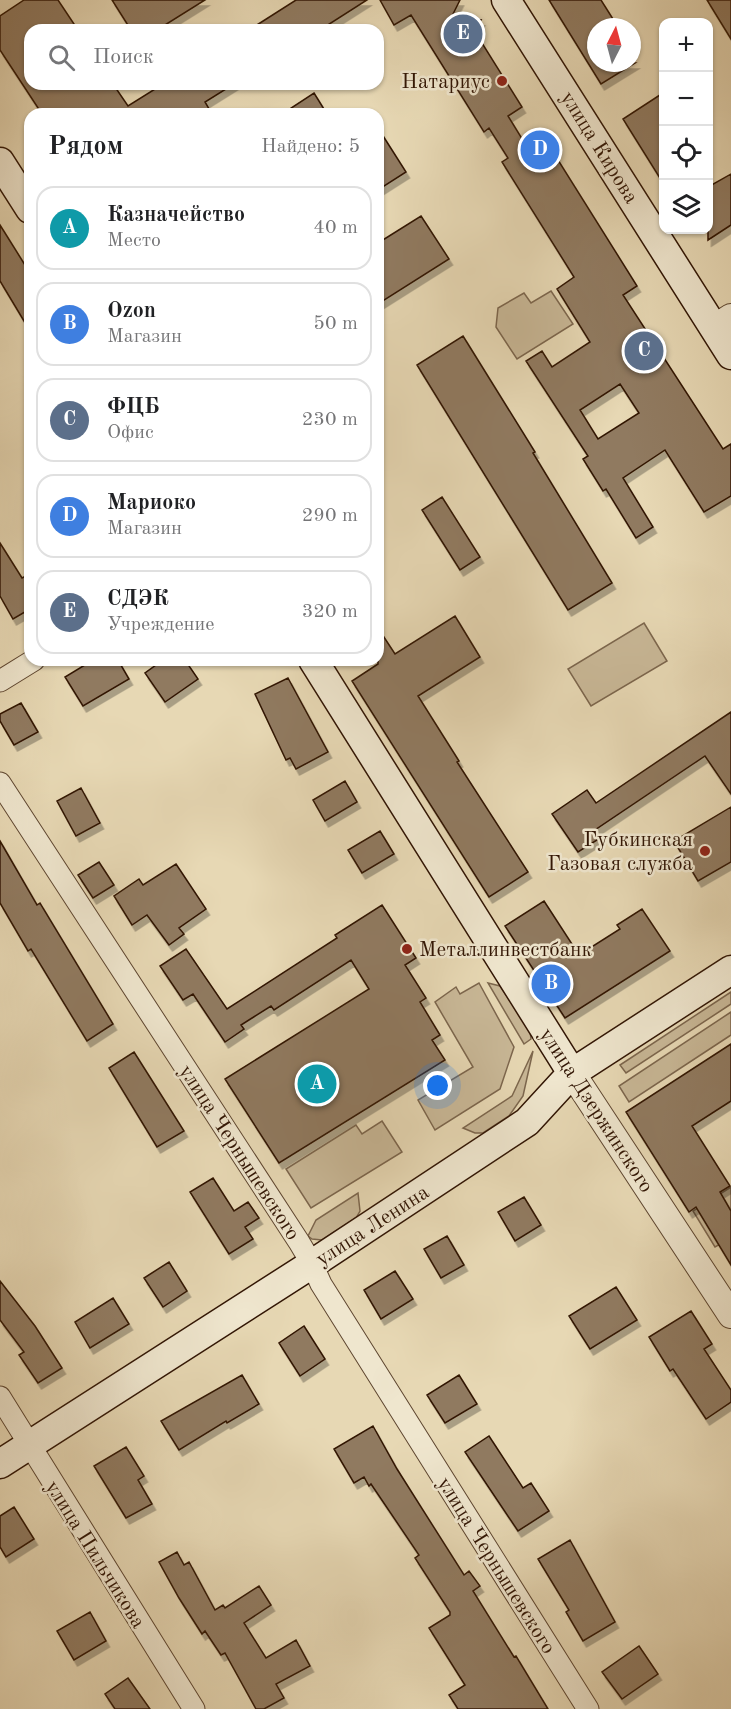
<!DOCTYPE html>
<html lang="ru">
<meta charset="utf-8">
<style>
:root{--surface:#fff;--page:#f2f2f2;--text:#202124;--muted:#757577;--line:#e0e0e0;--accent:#2563eb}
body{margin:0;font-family:"Old Standard TT",serif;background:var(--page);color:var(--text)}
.controls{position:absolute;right:18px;top:18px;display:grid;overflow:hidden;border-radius:12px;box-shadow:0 2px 4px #0004}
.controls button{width:54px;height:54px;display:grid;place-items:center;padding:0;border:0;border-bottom:2px solid var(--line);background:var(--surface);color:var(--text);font:30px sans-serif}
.compass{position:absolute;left:587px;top:18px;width:54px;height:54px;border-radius:50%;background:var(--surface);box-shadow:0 2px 4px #0004;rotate:6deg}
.you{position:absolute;left:438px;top:1086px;width:21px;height:21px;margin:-15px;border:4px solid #fff;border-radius:50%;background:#1a73e8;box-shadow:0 0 0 9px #1a73e833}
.badge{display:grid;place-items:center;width:39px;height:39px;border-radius:50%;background:var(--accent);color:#fff;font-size:20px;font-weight:700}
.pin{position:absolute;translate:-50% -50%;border:3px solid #fff;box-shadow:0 2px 6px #0006}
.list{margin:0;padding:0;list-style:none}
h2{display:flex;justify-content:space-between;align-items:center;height:78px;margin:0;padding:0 24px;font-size:26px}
h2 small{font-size:20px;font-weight:400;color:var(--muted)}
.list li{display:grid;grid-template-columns:39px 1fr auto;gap:18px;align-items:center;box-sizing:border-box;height:84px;margin:0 12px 12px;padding:0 12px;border:2px solid var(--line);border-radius:18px}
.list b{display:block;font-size:22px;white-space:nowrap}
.list p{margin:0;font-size:20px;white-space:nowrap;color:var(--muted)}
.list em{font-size:20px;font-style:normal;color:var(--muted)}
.icon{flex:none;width:33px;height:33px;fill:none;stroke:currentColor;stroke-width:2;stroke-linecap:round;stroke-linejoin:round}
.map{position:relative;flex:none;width:731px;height:1709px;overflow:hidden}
.search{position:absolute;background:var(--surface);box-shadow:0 2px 4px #0004;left:24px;top:24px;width:360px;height:66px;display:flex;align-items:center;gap:15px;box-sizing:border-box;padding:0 21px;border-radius:18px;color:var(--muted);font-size:22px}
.panel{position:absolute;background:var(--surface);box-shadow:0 2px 4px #0004;left:24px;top:108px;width:360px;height:558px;border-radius:18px}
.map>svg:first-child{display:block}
.green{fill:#c8b796;stroke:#7c664d;stroke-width:1.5}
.building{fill:#907a60;stroke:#311504;stroke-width:1.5;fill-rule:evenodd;filter:url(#shadow)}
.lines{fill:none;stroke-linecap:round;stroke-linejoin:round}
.minor-casing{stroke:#5e4630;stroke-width:23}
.tertiary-casing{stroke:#5e4630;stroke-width:28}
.secondary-casing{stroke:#311504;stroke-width:31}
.minor{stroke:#efe6ce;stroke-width:21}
.tertiary{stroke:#efe6ce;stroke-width:26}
.secondary{stroke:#efe6ce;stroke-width:28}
.poi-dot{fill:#8f2418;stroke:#efe6ce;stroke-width:2}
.labels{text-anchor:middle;stroke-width:5;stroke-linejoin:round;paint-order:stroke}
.poi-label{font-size:21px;fill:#311504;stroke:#efe6ce;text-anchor:end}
.street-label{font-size:21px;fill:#311504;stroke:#efe6ce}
</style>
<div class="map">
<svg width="731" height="1709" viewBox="0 0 731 1709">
<defs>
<filter id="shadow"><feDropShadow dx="3.5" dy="6" stdDeviation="0" flood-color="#0004"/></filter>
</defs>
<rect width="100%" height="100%" fill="#e7d8b4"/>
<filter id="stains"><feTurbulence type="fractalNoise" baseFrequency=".00333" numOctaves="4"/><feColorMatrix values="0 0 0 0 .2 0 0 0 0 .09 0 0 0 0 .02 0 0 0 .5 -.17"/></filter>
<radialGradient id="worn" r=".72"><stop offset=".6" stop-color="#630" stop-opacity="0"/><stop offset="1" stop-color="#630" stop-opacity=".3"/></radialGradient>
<path class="green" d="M551 291 573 324 517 359 496 327 498 308 524 293 531 303Z
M644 623 667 661 591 706 568 669Z
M479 983 514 1047 500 1089 435 1130 418 1100 473 1067 435 1002 456 987 460 994Z
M488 983 500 986 530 1031 531 1039 524 1044Z
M731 992V1004L626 1073 620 1065Z
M731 1012V1035L629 1102 619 1086Z
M533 1051 523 1096 509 1116 483 1133H475L463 1128 512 1096Z
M382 1121 402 1152 311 1208 286 1169 356 1125 362 1134Z
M731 1187V1238L715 1247 693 1211Z
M358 1193 360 1211 356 1218 322 1240 312 1239 308 1236 316 1220Z"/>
<path class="building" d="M24 0H58L78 30H30V84H113L128 106 163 84H234L205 102 212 114H42L0 50V16Z
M112 0H205L157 30H131Z
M296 0H367L320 30H249Z
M380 0H460L448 24 481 20 475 32 522 107 508 116 527 147 543 136 637 286 623 295 723 449 731 444V496L704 512 665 450 623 478 653 527 636 538 606 489 603 491 583 459 588 456 526 361 542 351 552 367 590 342 557 289 574 277 502 162 508 158 489 128 484 132 411 15 394 25ZM620 384 639 413 598 439 580 410Z
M549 0H601L618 27H596V63H635L601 84Z
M707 0H731V39Z
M314 93 327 114H282Z
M663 93V183L623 119Z
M378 128 406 172 378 190Z
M731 174V225L708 240V187Z
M421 216 449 259 378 304V243Z
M0 225 30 273V331L0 281Z
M463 336 535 452 533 453 612 583 568 610 417 365Z
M442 497 480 557 460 570 422 510Z
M0 543 22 578 30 574V609L13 619 0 596Z
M455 616 480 657 418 696 459 761 457 762 528 872 489 897 352 681 378 664V628L395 654Z
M93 660H118L129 679 83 706 65 677Z
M163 660H185L198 679 165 702 145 673Z
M288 678 328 752 296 769 290 758 286 760 255 694Z
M21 703 38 732 14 745 0 721V714Z
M731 712V794L705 756 592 832 597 840 578 852 552 814 587 790 596 803Z
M345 781 357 802 325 821 313 800Z
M81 788 100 823 76 836 57 801Z
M731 807V862L698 881 674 841Z
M380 831 394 854 362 873 348 850Z
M0 841 37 905 40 903 113 1024 87 1041 31 949 28 951 0 903Z
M99 862 114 885 93 898 78 875Z
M176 864 206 909 179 928 184 934 169 945 147 915 132 925 114 896 139 879 143 885Z
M544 901 579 955 620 929 617 925 642 909 670 951 565 1018 505 926Z
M382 905 416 958 405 965 426 998 420 1002 440 1035 432 1040 445 1060 279 1163 225 1079 369 989 351 960 274 1010 271 1006 241 1025 244 1029 225 1042 193 994 183 1000 160 966 186 949 227 1009 337 938 335 935Z
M731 1044V1101L692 1126 730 1186 720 1192 731 1211V1265L696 1207 689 1212 626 1112Z
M134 1052 184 1131 157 1147 109 1068Z
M213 1178 234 1211 248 1202 259 1218 245 1227 253 1239 229 1254 190 1192Z
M524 1197 541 1225 515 1241 498 1212Z
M447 1236 464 1265 441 1278 424 1249Z
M169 1262 187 1291 163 1307 144 1278Z
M395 1271 413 1299 381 1319 364 1290Z
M0 1281 35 1326 62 1368 38 1383 19 1355 24 1352 0 1320Z
M616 1287 637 1320 590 1349 569 1316Z
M113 1298 129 1324 90 1348 75 1322Z
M691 1311 712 1344 704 1349 731 1390V1402L706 1419 673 1369 670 1371 649 1337Z
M304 1326 325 1359 300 1376 279 1343Z
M242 1375 259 1404 227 1423 226 1421 179 1450 161 1421Z
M459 1375 477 1404 445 1423 427 1395Z
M373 1426 397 1469 464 1575 469 1571 480 1586 473 1591 514 1657 516 1656 548 1709H458L449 1695 465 1685 429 1628 450 1615V1612L415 1558 419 1555 371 1484 369 1486 364 1477 354 1483 334 1449Z
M489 1436 523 1488 531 1483 549 1511 518 1531 465 1452Z
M126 1447 144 1476 138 1480 152 1504 126 1518 94 1466Z
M14 1507 34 1539 6 1557 0 1547V1516Z
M570 1540 615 1622 583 1641 566 1612 569 1610 538 1559Z
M177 1552 184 1565 189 1562 215 1610 223 1605 225 1608 259 1586 271 1605 244 1623 266 1658 296 1640 310 1666 276 1684 284 1698 264 1709H256L225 1653 221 1655 205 1631 202 1634 179 1598 159 1562Z
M90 1612 106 1641 74 1660 57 1631Z
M639 1646 658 1674 622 1699 602 1672Z
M128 1678 150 1709H115L105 1694Z"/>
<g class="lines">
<g class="minor-casing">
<path id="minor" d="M0 681 34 660
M0 783 299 1242 312 1264 321 1284 588 1709
M0 1397 194 1709"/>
</g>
<g class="tertiary-casing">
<path id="tertiary" d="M714 328 731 317
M572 1073 731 1315"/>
</g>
<g class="secondary-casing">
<path id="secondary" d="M506 0 731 355
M0 162 30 209
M313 660 572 1073
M0 1464 312 1264 527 1122 572 1073 731 970"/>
</g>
<use href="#minor" class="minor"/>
<use href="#tertiary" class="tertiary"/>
<use href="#secondary" class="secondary"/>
</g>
<g class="poi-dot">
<circle cx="502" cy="81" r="6"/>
<circle cx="705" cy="851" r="6"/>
<circle cx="407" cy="949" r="6"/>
</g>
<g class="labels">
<g class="poi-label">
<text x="490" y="88">Натариус</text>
<text x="693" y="846">Губкинская<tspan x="693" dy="24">Газовая служба</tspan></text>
<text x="419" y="956" text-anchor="start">Металлинвестбанк</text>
</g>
<g class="street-label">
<text transform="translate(600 147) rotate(58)" y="7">улица Кирова</text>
<text transform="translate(597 1110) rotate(57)" y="7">улица Дзержинского</text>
<text transform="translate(240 1152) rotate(57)" y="7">улица Чернышевского</text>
<text transform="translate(372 1225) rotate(-33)" y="7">улица Ленина</text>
<text transform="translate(96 1554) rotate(58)" y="7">улица Пильчикова</text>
<text transform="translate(497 1565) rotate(58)" y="7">улица Чернышевского</text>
</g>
</g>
<rect width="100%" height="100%" filter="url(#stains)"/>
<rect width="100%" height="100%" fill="url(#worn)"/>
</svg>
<div class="controls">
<button>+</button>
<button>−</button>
<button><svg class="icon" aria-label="locate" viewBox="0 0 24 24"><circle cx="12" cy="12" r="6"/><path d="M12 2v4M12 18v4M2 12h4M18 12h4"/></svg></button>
<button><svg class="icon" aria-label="layers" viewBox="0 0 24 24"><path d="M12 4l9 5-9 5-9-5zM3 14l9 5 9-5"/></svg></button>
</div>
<svg class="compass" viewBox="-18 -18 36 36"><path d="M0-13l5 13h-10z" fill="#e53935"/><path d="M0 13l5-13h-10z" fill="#757577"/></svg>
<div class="you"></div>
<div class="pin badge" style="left:317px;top:1084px;background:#0f9aa8">A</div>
<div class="pin badge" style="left:551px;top:984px;background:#3f7fe0">B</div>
<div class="pin badge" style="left:644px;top:351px;background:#5c6f8a">C</div>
<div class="pin badge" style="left:540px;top:150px;background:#3f7fe0">D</div>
<div class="pin badge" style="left:463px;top:34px;background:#5c6f8a">E</div>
<div class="search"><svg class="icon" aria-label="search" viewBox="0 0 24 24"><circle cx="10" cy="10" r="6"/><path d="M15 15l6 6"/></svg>Поиск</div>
<section class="panel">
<h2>Рядом<small>Найдено: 5</small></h2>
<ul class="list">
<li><span class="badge" style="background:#0f9aa8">A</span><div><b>Казначейство</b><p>Место</p></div><em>40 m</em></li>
<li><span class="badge" style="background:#3f7fe0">B</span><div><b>Ozon</b><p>Магазин</p></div><em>50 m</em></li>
<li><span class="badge" style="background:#5c6f8a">C</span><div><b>ФЦБ</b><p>Офис</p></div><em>230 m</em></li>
<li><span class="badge" style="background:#3f7fe0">D</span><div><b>Мариоко</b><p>Магазин</p></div><em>290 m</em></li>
<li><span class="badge" style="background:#5c6f8a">E</span><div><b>СДЭК</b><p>Учреждение</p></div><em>320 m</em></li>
</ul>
</section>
</div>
